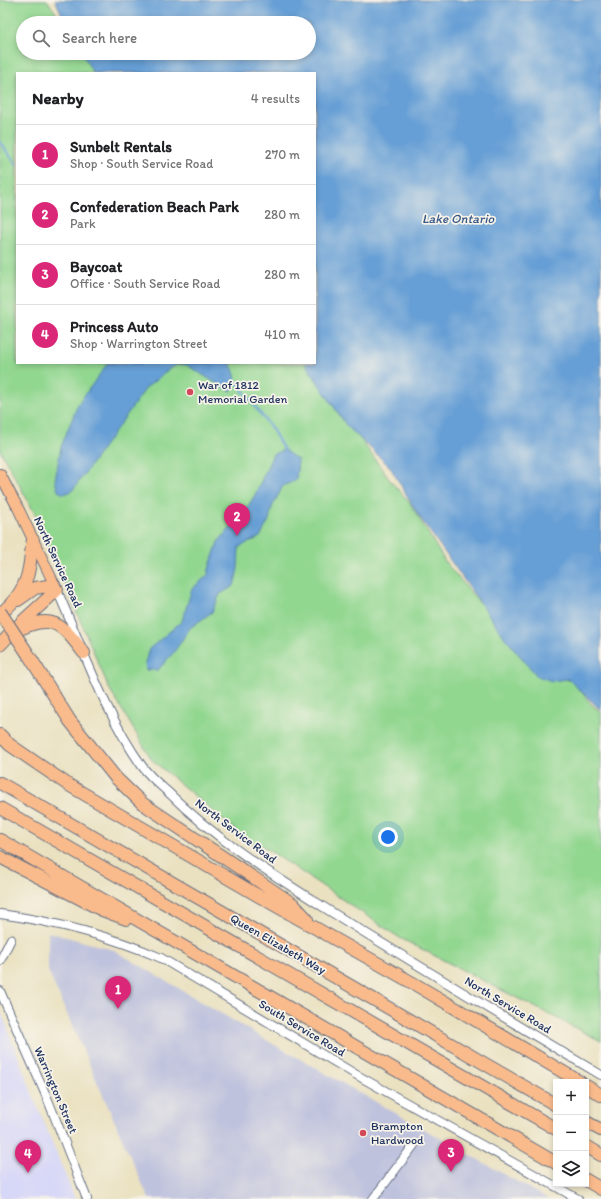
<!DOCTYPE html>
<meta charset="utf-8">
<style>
:root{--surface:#fff;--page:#f2f2f2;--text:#202124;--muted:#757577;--line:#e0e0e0;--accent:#db2777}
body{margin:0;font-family:Itim,sans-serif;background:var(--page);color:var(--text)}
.controls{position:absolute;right:12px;bottom:12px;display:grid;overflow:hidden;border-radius:0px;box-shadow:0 2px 6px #0003}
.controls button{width:36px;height:36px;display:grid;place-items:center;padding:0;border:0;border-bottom:1px solid var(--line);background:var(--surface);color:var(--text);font:20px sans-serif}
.you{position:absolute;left:388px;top:837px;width:14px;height:14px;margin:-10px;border:3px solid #fff;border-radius:50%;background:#1a73e8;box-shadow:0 0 0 6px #1a73e833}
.badge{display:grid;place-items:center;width:26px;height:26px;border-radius:50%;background:var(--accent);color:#fff;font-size:13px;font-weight:700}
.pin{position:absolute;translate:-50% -33px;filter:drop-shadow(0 1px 2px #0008)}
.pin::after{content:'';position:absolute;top:21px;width:14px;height:12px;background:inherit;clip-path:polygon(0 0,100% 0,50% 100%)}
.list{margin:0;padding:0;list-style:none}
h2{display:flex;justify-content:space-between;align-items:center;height:52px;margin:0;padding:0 16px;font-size:17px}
h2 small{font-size:13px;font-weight:400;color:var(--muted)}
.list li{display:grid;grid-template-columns:26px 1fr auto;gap:12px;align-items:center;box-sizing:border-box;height:60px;padding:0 16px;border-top:1px solid var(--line)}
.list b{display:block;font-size:15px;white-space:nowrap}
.list p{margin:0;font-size:13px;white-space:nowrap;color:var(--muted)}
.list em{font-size:13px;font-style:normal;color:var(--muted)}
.icon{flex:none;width:22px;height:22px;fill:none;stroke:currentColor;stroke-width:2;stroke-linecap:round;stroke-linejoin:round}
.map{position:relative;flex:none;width:601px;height:1199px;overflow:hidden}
.search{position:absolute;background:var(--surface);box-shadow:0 2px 6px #0003;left:16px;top:16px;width:300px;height:44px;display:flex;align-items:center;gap:10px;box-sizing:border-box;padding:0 14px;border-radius:22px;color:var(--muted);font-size:15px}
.panel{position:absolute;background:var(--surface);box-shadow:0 2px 6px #0003;left:16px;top:72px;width:300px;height:292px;border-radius:0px}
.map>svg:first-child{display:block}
.built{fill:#d7d7f8}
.industrial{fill:#bfc2dd}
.green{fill:#92d790;stroke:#568377}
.water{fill:#669fd5;stroke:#40679a}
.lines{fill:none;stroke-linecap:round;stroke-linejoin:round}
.stream{stroke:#669fd5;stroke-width:2.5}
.minor-casing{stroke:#636d80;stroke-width:10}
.major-casing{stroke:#636d80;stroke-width:12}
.highway-casing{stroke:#636d80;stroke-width:14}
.minor{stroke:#fff;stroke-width:8}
.major{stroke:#fabb8c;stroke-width:10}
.highway{stroke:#fabb8c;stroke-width:12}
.highway-bridge-casing{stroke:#636d80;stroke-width:14;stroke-linecap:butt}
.highway-bridge{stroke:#fabb8c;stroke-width:12}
.poi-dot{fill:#d1495b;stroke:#f7f3e8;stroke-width:1.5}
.labels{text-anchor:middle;stroke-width:3.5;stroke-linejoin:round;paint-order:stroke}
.poi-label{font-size:12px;fill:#1b2f5e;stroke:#f7f3e8;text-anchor:start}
.street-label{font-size:12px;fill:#1b2f5e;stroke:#f7f3e8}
.water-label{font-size:13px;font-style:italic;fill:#355688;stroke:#f7f3e8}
</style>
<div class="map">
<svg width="601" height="1199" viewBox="0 0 601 1199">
<rect width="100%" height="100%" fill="#f7f3e8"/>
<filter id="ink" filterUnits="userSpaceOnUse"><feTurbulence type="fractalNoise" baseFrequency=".025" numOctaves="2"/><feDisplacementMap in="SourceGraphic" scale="8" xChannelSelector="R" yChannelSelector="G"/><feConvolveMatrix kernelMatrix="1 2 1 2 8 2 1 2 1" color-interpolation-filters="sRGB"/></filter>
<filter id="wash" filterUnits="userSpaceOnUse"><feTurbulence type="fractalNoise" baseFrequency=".012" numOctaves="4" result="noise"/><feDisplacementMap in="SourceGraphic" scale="16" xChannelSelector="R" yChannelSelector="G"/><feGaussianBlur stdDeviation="0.9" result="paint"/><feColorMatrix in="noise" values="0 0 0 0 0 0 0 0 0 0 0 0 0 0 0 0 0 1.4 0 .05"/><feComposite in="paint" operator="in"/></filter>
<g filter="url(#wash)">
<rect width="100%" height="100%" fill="#eae1c0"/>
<path class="built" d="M0 1009 29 1085 75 1199H0Z"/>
<path class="industrial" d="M48 932 114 950 266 1040 548 1199H149L48 971Z"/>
<path class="green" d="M0 0H47L63 23H23V53H84L99 73H17V363H306L389 479 410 503 446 563 517 647 545 675 573 681 591 704 601 712V1041L400 938 261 845 252 844 152 760 109 688 33 510 0 450Z"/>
<path class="water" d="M55 0H601V710L568 679 552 681 537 676 505 638 419 516 390 467 346 425 305 363H315V73H93L82 53H309V23H66Z
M108 363H230C235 373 239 381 231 391L219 385 187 365 178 364 168 370 146 388 72 491 64 494 58 491 55 480 61 447 78 404Z
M284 450 298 460 296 480 283 486 272 507 269 520 260 537 239 547 238 569 234 586 220 594 212 612 190 628 174 652 158 670H146L145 663 149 649 182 621 192 589 208 575V572L218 542 244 513 256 493 273 454Z"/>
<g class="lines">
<path class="stream" d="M0 142 17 165
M235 380 272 429 284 450"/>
</g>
</g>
<g filter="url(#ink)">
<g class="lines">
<g class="minor-casing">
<path id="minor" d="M57 590C83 649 105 714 142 766 149 776 160 785 169 793 217 841 276 877 333 913 422 968 511 1022 601 1075
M0 914C58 922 108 935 161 958L355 1074 578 1199
M0 961 11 939
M0 991 48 1100 87 1199
M373 1199 414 1145"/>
</g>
<g class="major-casing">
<path id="major" d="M0 474 18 508 57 590"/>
</g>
<g class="highway-casing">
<path id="highway" d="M18 600 35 588 54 585
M0 614C15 602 26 588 29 568 31 558 31 549 33 540
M14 632C52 612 61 623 84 653
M0 645 23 621 57 590
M28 654 70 721 116 778 142 803 293 904 307 919
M0 735 10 745 67 784 257 895 418 986 580 1082
M0 783 556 1105
M0 808 556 1129
M0 840 556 1163
M0 857 102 910 126 919
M586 1086 601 1095
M586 1122 601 1130
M586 1146 601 1155
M586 1180 601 1189"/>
</g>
<use href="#minor" class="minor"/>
<use href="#major" class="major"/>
<use href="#highway" class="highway"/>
<g class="highway-bridge-casing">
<path id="highway-bridge" d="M0 612 28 654"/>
</g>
<use href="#highway-bridge" class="highway-bridge"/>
</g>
</g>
<g class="poi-dot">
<circle cx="190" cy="392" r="4"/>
<circle cx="363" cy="1133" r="4"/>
</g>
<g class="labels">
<g class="poi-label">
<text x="198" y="389">War of 1812<tspan x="198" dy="14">Memorial Garden</tspan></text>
<text x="371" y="1130">Brampton<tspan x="371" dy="14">Hardwood</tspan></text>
</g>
<g class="street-label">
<text transform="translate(58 562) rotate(65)" y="4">North Service Road</text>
<text transform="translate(236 831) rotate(37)" y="4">North Service Road</text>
<text transform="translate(278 944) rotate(30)" y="4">Queen Elizabeth Way</text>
<text transform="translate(508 1005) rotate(31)" y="4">North Service Road</text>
<text transform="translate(302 1028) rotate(31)" y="4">South Service Road</text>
<text transform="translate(56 1090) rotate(67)" y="4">Warrington Street</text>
</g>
<g class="water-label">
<text x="458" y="223">Lake Ontario</text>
</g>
</g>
</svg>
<div class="controls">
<button>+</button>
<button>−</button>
<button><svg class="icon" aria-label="layers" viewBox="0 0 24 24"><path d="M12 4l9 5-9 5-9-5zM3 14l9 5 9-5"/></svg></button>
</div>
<div class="you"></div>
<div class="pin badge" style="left:118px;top:1009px">1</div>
<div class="pin badge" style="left:237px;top:536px">2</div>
<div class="pin badge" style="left:451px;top:1172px">3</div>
<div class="pin badge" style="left:28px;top:1173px">4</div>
<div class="search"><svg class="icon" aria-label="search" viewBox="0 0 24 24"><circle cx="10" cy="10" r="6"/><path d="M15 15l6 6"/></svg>Search here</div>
<section class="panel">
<h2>Nearby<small>4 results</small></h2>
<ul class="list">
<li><span class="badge">1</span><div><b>Sunbelt Rentals</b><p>Shop · South Service Road</p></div><em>270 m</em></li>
<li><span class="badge">2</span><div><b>Confederation Beach Park</b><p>Park</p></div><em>280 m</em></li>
<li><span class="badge">3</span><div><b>Baycoat</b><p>Office · South Service Road</p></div><em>280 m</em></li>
<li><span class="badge">4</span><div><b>Princess Auto</b><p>Shop · Warrington Street</p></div><em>410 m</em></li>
</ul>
</section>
</div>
